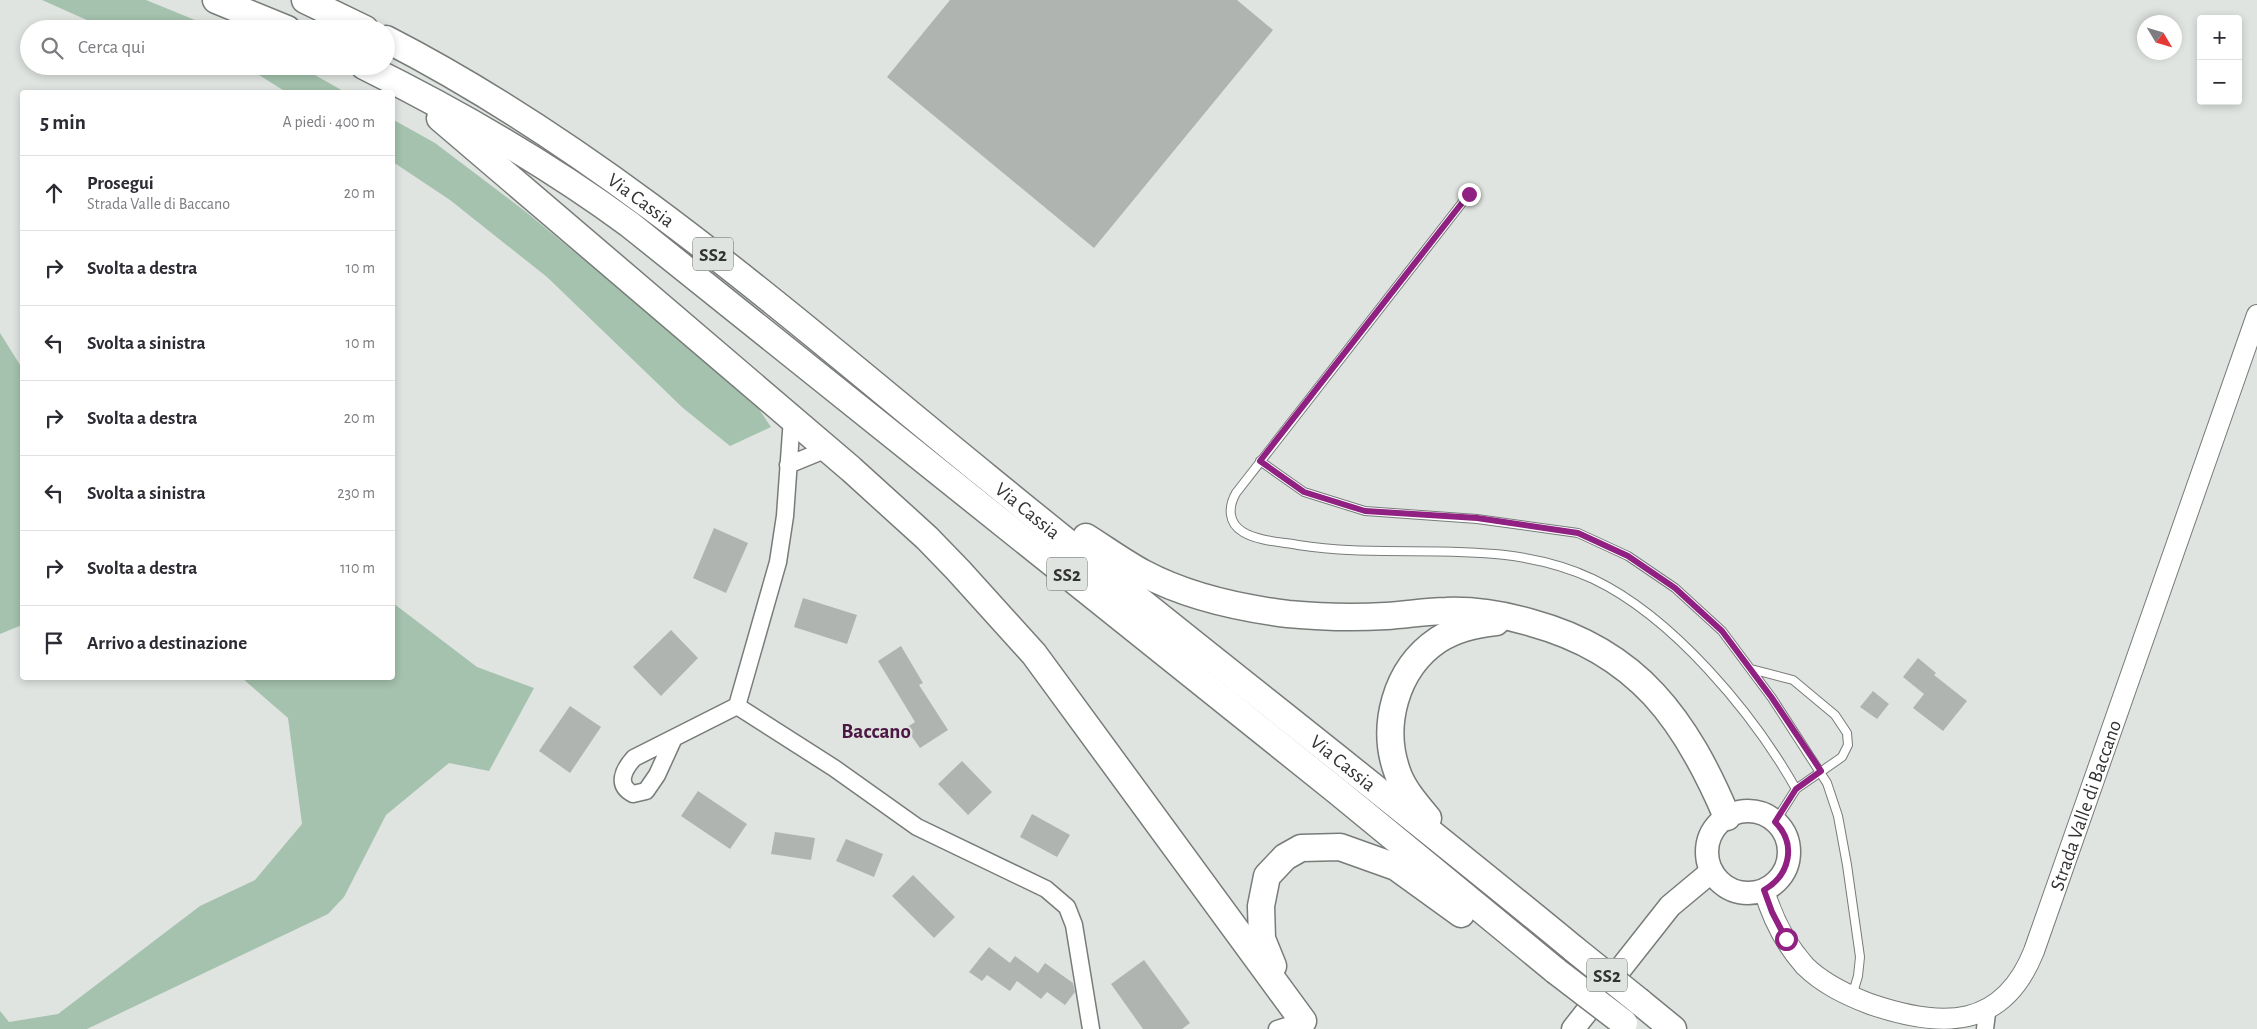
<!DOCTYPE html>
<html lang="it">
<meta charset="utf-8">
<style>
:root{--surface:#fff;--page:#f2f2f3;--text:#2b2b33;--muted:#7c7c81;--line:#e1e1e2}
body{margin:0;font-family:"Alegreya Sans",sans-serif;background:var(--page);color:var(--text)}
.controls{position:absolute;right:15px;top:15px;display:grid;overflow:hidden;border-radius:5px;box-shadow:0 2px 8px #0003}
.controls button{width:45px;height:45px;display:grid;place-items:center;padding:0;border:0;border-bottom:1px solid var(--line);background:var(--surface);color:var(--text);font:25px sans-serif}
.compass{position:absolute;left:2137px;top:15px;width:45px;height:45px;border-radius:50%;background:var(--surface);box-shadow:0 2px 8px #0003;rotate:128deg}
.stop{position:absolute;width:15px;height:15px;margin:-11px;border:4px solid #902082;border-radius:50%;background:#fff}
.stop.end{background:#902082;border-color:#fff;box-shadow:0 1px 5px #0008}
.list{margin:0;padding:0;list-style:none}
h2{display:flex;justify-content:space-between;align-items:center;height:65px;margin:0;padding:0 20px;font-size:21px}
h2 small{font-size:16px;font-weight:400;color:var(--muted)}
.list li{display:grid;grid-template-columns:32px 1fr auto;gap:15px;align-items:center;box-sizing:border-box;height:75px;padding:0 20px;border-top:1px solid var(--line)}
.list b{display:block;font-size:19px;white-space:nowrap}
.list p{margin:0;font-size:16px;white-space:nowrap;color:var(--muted)}
.list em{font-size:16px;font-style:normal;color:var(--muted)}
.icon{flex:none;width:28px;height:28px;fill:none;stroke:currentColor;stroke-width:2;stroke-linecap:round;stroke-linejoin:round}
.map{position:relative;flex:none;width:2257px;height:1029px;overflow:hidden}
.search{position:absolute;background:var(--surface);box-shadow:0 2px 8px #0003;left:20px;top:20px;width:375px;height:55px;display:flex;align-items:center;gap:12px;box-sizing:border-box;padding:0 18px;border-radius:28px;color:var(--muted);font-size:19px}
.panel{position:absolute;background:var(--surface);box-shadow:0 2px 8px #0003;left:20px;top:90px;width:375px;height:590px;border-radius:5px}
.map>svg:first-child{display:block}
.green{fill:#a4c2ad}
.building{fill:#b0b4b1}
.lines{fill:none;stroke-linecap:round;stroke-linejoin:round}
.service-casing{stroke:#787c79;stroke-width:10}
.minor-casing{stroke:#787c79;stroke-width:19}
.tertiary-casing{stroke:#787c79;stroke-width:22}
.secondary-casing{stroke:#787c79;stroke-width:25}
.trunk-casing{stroke:#787c79;stroke-width:29}
.service{stroke:#fff;stroke-width:8}
.minor{stroke:#fff;stroke-width:16}
.tertiary{stroke:#fff;stroke-width:20}
.secondary{stroke:#fff;stroke-width:22}
.trunk{stroke:#fff;stroke-width:26}
.trunk-bridge-casing{stroke:#787c79;stroke-width:29;stroke-linecap:butt}
.trunk-bridge{stroke:#fff;stroke-width:26}
.route{stroke:#902082;stroke-width:6}
.labels{text-anchor:middle;stroke-width:4.5;stroke-linejoin:round;paint-order:stroke}
.shield{fill:#dfe4e0;stroke:#656766;stroke-width:1}
.shield-label{font-size:19px;font-weight:bold;fill:#313231}
.street-label{font-size:20px;fill:#313231;stroke:#dfe4e0}
.neighbourhood-label{font-size:21px;font-weight:bold;fill:#4b1643;stroke:#dfe4e0}
</style>
<div class="map">
<svg width="2257" height="1029" viewBox="0 0 2257 1029">
<rect width="100%" height="100%" fill="#dfe4e0"/>
<path class="green" d="M42 0H146L217 29H107Z
M230 66H299L345 92H286L259 75Z
M392 119 435 143 526 212 656 319 758 408 771 427 730 446 683 408 547 277 450 200 393 162Z
M0 333 22 368V625L0 634Z
M393 603 477 667 534 688 489 771 449 763 386 815 344 897 328 914 87 1029H0V1011L9 1022 58 1014 200 906 255 880 302 824 288 718 242 678H392Z"/>
<path class="building" d="M950 0H1237L1273 30 1094 248 887 77Z
M714 528 748 543 726 593 693 578Z
M803 598 857 615 847 644 794 627Z
M671 630 698 658 661 696 633 667Z
M901 646 923 683 919 685 948 730 920 748 906 728 915 722 878 661Z
M1918 658 1936 673 1934 675 1967 701 1943 731 1913 708 1924 694 1903 677Z
M1873 691 1889 704 1877 719 1860 707Z
M570 706 601 727 570 773 539 751Z
M962 761 992 792 968 815 938 784Z
M698 791 747 824 730 849 681 816Z
M1032 814 1070 835 1057 857 1020 837Z
M775 832 815 838 811 860 771 854Z
M846 839 883 854 874 877 836 861Z
M913 875 955 917 934 938 892 896Z
M989 947 1010 963 1015 956 1038 973 1045 963 1073 983 1075 992 1065 1005 1047 992 1041 999 1017 981 1010 991 987 975 982 981 969 972Z
M1144 960 1190 1023 1182 1029H1143L1111 984Z"/>
<g class="lines">
<g class="service-casing">
<path id="service" d="M1469 194 1236 493C1228 507 1228 523 1243 532 1258 541 1281 542 1298 545 1396 561 1500 535 1593 579 1673 617 1753 713 1796 789L1842 757 1848 745 1847 733 1835 715 1793 680 1751 669
M1260 461 1304 492 1365 511 1477 519 1578 533 1628 556 1675 588 1722 631 1772 698 1827 783 1838 816 1847 865 1860 957 1858 976 1852 996
M1775 822 1796 789"/>
</g>
<g class="minor-casing">
<path id="minor" d="M792 418 785 516 778 562 737 706 834 768 917 827 1046 889 1067 907 1074 925 1091 1029
M788 465 827 449
M673 740 657 775 646 791 633 794C616 785 623 770 634 758L737 706
M1277 1029 1303 1021
M1985 1029 1987 1013"/>
</g>
<g class="tertiary-casing">
<g id="tertiary">
<path id="s1" d="M1764 890C1772 917 1786 945 1805 966 1823 984 1847 995 1870 1004 1943 1029 2003 1029 2034 951L2257 315"/>
</g>
</g>
<g class="secondary-casing">
<path id="secondary" d="M1707 852a41 41 0 1 1 82 0a41 41 0 1 1-82 0Z
M1573 1029 1670 906 1712 871"/>
</g>
<g class="trunk-casing">
<g id="trunk">
<path d="M216 0 287 29"/>
<path d="M305 0 365 29"/>
<path id="s2" d="M386 39C608 153 795 321 987 477 1181 636 1380 789 1574 949"/>
<path d="M364 66C457 112 546 163 629 224L1337 791 1556 971"/>
<path d="M440 118 851 469 927 538 958 570 1034 654 1303 1021"/>
<path d="M1086 537C1105 549 1123 562 1143 573 1186 596 1240 608 1288 614 1320 617 1354 618 1386 616 1406 615 1426 611 1446 611 1475 610 1505 615 1532 623 1638 652 1686 720 1727 817"/>
<path d="M1428 818C1417 805 1404 790 1398 774 1380 727 1395 669 1438 640 1455 629 1476 624 1496 622"/>
<path d="M1273 966 1262 939 1261 906 1267 876 1285 857 1301 848 1340 847 1396 867 1461 914"/>
<path d="M1640 1002 1673 1029"/>
</g>
</g>
<use href="#service" class="service"/>
<use href="#minor" class="minor"/>
<use href="#tertiary" class="tertiary"/>
<use href="#secondary" class="secondary"/>
<use href="#trunk" class="trunk"/>
<g class="trunk-bridge-casing">
<path id="trunk-bridge" d="M1574 949 1640 1002
M1556 971 1624 1023"/>
</g>
<use href="#trunk-bridge" class="trunk-bridge"/>
</g>
<g class="lines">
<path class="route" d="M1469 194 1260 461 1304 492 1365 511 1477 518 1578 533 1628 556 1675 588 1722 631 1772 698 1821 771 1796 789 1775 822C1797 844 1790 875 1764 890L1772 912 1786 939"/>
</g>
<g class="labels">
<g class="shield">
<rect x="693" y="237.5" width="40" height="33" rx="4"/>
<rect x="1047" y="557.5" width="40" height="33" rx="4"/>
<rect x="1587" y="958.5" width="40" height="33" rx="4"/>
</g>
<g class="shield-label">
<text x="713" y="261">SS2</text>
<text x="1067" y="581">SS2</text>
<text x="1607" y="982">SS2</text>
</g>
<g class="street-label">
<text dy="7" stroke="none"><textPath href="#s2" startOffset="302">Via Cassia</textPath></text>
<text dy="7" stroke="none"><textPath href="#s2" startOffset="798">Via Cassia</textPath></text>
<text dy="7" stroke="none"><textPath href="#s2" startOffset="1202">Via Cassia</textPath></text>
<text dy="7" stroke="none"><textPath href="#s1" startOffset="514">Strada Valle di Baccano</textPath></text>
</g>
<g class="neighbourhood-label">
<text x="876" y="738">Baccano</text>
</g>
</g>
</svg>
<div class="controls">
<button>+</button>
<button>−</button>
</div>
<svg class="compass" viewBox="-18 -18 36 36"><path d="M0-13l5 13h-10z" fill="#e53935"/><path d="M0 13l5-13h-10z" fill="#7c7c81"/></svg>
<div class="stop" style="left:1786px;top:939px"></div>
<div class="stop end" style="left:1469px;top:194px"></div>
<div class="search"><svg class="icon" aria-label="search" viewBox="0 0 24 24"><circle cx="10" cy="10" r="6"/><path d="M15 15l6 6"/></svg>Cerca qui</div>
<section class="panel">
<h2>5 min<small>A piedi · 400 m</small></h2>
<ul class="list">
<li><svg class="icon" aria-label="ahead" viewBox="0 0 24 24"><path d="M12 20V5M6 11l6-6 6 6"/></svg><div><b>Prosegui</b><p>Strada Valle di Baccano</p></div><em>20 m</em></li>
<li><svg class="icon" aria-label="right" viewBox="0 0 24 24"><path d="M7 20v-9h11M14 6l5 5-5 5"/></svg><div><b>Svolta a destra</b></div><em>10 m</em></li>
<li><svg class="icon" aria-label="left" viewBox="0 0 24 24"><path d="M17 20v-9H6M10 6l-5 5 5 5"/></svg><div><b>Svolta a sinistra</b></div><em>10 m</em></li>
<li><svg class="icon" aria-label="right" viewBox="0 0 24 24"><path d="M7 20v-9h11M14 6l5 5-5 5"/></svg><div><b>Svolta a destra</b></div><em>20 m</em></li>
<li><svg class="icon" aria-label="left" viewBox="0 0 24 24"><path d="M17 20v-9H6M10 6l-5 5 5 5"/></svg><div><b>Svolta a sinistra</b></div><em>230 m</em></li>
<li><svg class="icon" aria-label="right" viewBox="0 0 24 24"><path d="M7 20v-9h11M14 6l5 5-5 5"/></svg><div><b>Svolta a destra</b></div><em>110 m</em></li>
<li><svg class="icon" aria-label="arrive" viewBox="0 0 24 24"><path d="M6 21V4h12l-3 4 3 4H6"/></svg><div><b>Arrivo a destinazione</b></div></li>
</ul>
</section>
</div>
